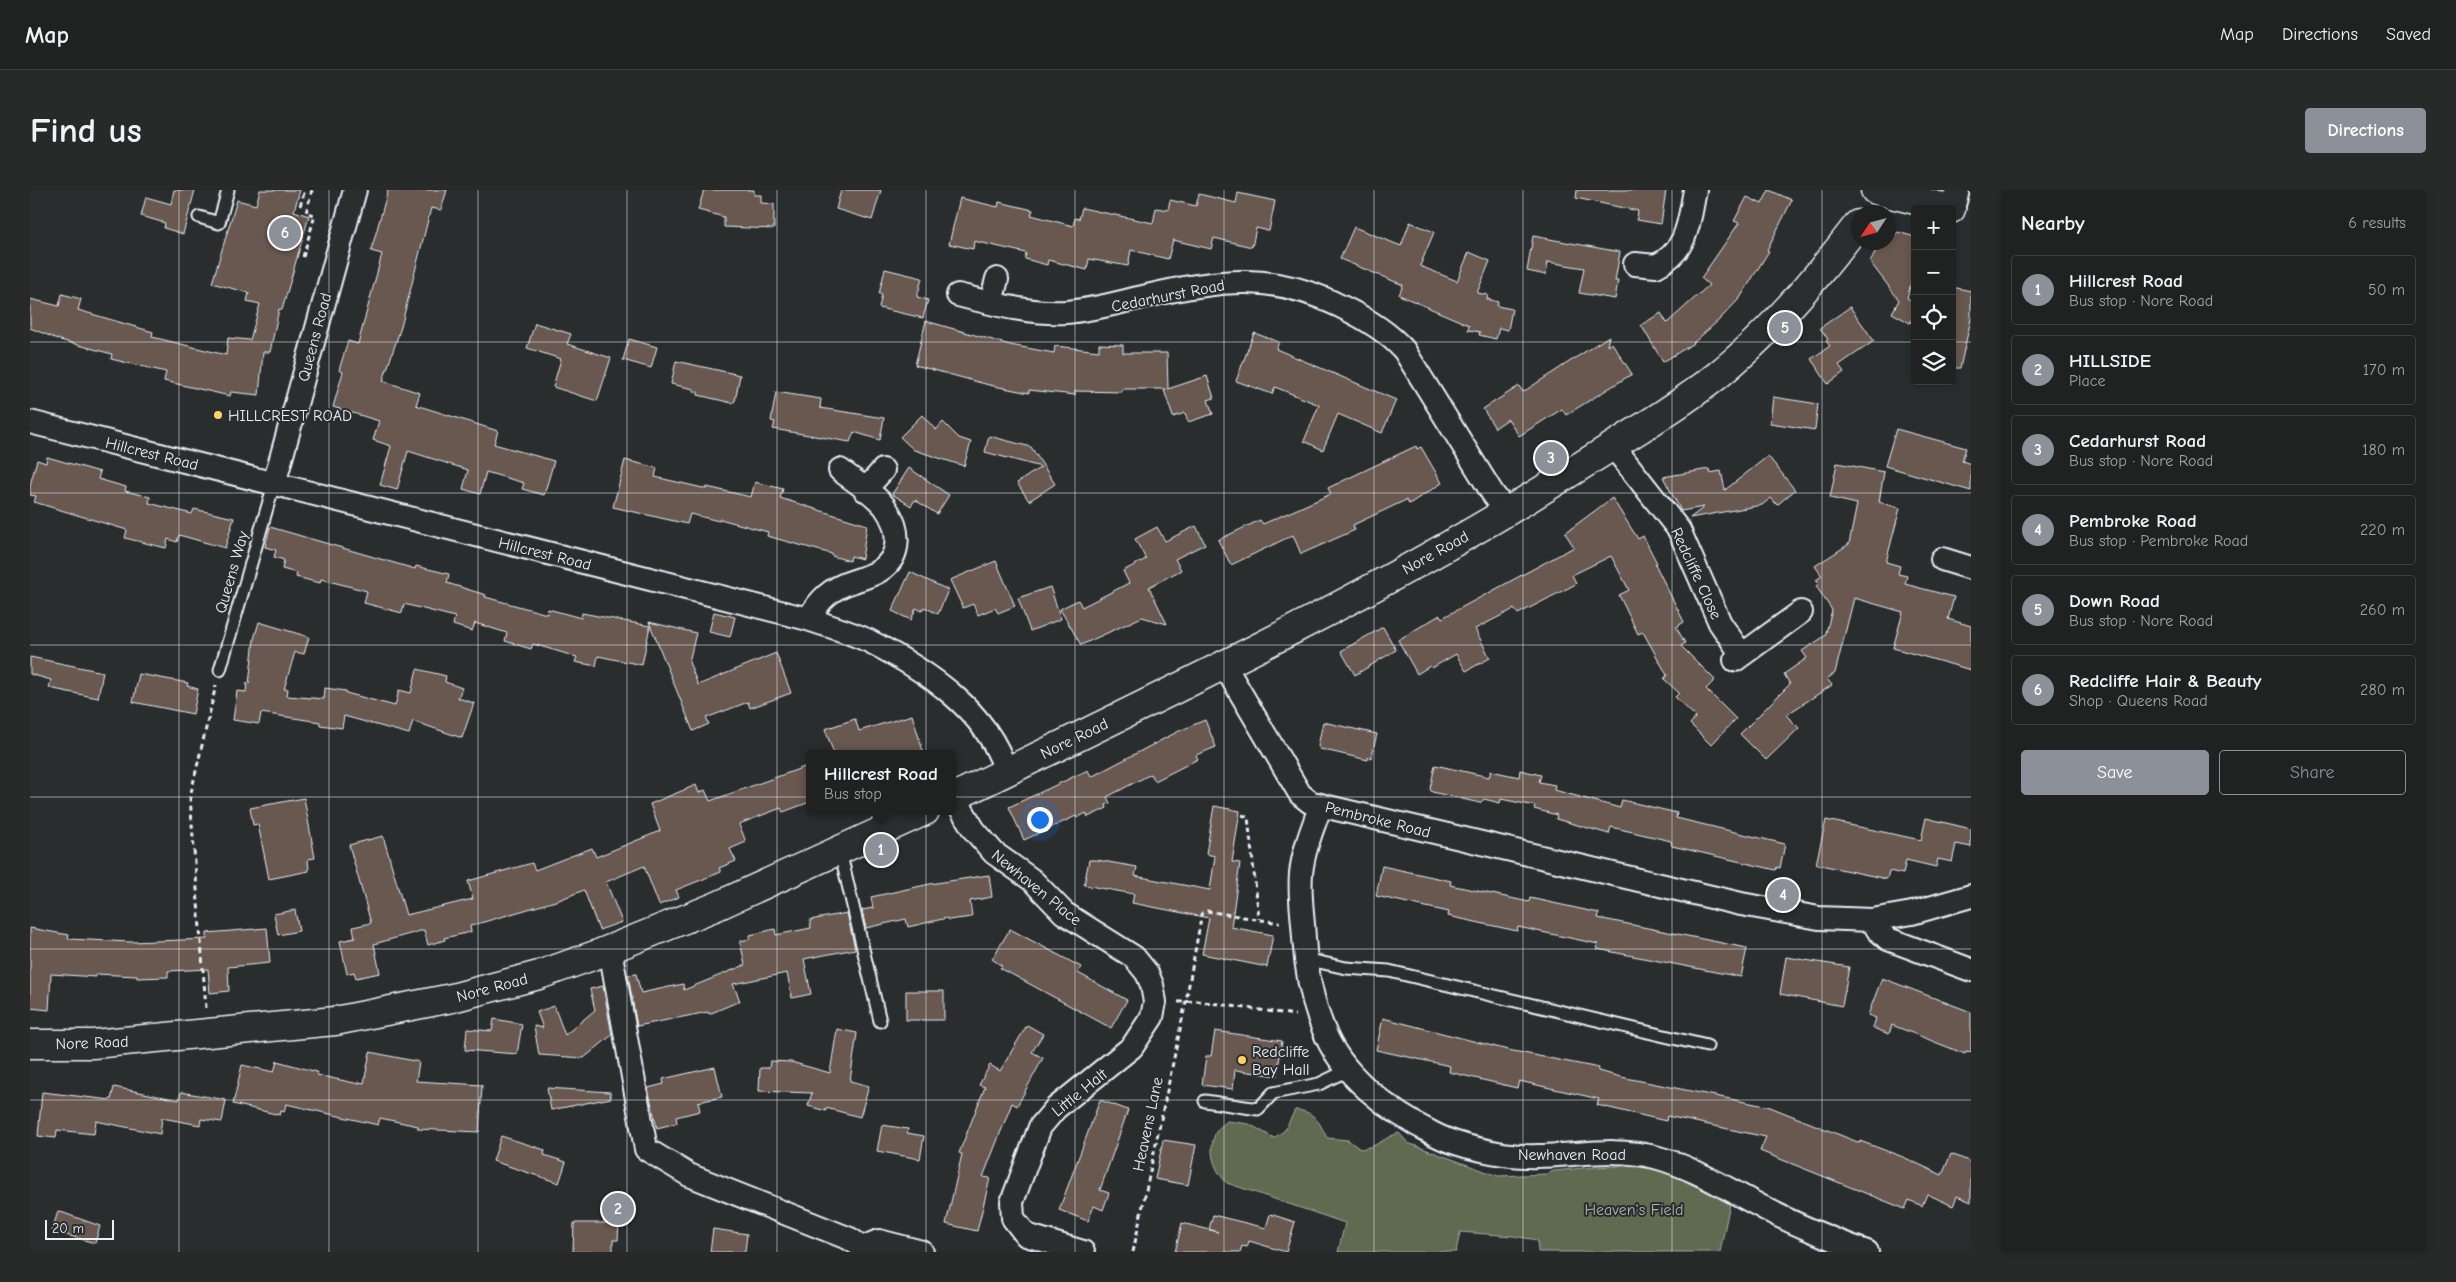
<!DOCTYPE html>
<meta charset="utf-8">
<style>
:root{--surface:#202222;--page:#282a2a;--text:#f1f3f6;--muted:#a2a4a5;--line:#3d3f40;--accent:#8c9099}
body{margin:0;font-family:"Comic Neue",sans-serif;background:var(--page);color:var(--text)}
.controls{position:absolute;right:15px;top:15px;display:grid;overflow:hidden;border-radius:5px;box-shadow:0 2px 8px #0003}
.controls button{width:45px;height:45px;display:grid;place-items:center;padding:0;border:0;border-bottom:1px solid var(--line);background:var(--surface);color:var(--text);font:25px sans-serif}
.compass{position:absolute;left:1821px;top:15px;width:45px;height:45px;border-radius:50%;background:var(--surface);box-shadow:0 2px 8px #0003;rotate:234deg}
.scale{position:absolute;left:15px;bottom:12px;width:69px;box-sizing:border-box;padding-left:5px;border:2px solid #e8f1f8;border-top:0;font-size:14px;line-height:18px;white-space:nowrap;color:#e8f1f8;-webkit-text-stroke:4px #2a2d2e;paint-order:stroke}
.you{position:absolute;left:1009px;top:629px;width:18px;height:18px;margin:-12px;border:4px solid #fff;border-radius:50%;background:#1a73e8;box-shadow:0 0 0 8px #1a73e833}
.badge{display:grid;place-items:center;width:32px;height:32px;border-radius:50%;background:var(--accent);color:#fff;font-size:16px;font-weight:700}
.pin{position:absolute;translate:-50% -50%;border:2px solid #fff;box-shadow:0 1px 5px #0006}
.popup{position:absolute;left:776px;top:560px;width:150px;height:65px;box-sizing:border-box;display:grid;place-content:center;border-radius:5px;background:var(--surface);filter:drop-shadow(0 1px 4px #0005);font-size:16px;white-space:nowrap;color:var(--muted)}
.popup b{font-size:19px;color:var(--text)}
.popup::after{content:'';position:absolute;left:50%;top:100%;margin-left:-10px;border:10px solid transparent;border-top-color:var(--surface)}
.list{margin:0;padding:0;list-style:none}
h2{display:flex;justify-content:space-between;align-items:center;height:65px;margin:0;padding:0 20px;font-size:21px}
h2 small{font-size:16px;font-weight:400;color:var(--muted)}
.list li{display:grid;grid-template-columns:32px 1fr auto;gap:15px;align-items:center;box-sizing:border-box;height:70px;margin:0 10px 10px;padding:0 10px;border:1px solid var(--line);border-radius:5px}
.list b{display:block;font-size:19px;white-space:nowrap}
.list p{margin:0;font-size:16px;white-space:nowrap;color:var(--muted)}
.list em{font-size:16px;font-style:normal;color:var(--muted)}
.actions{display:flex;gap:10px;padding:15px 20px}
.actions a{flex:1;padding:11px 0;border:1px solid var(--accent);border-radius:5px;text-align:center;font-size:18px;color:var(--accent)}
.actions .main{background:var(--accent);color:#fff}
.icon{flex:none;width:28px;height:28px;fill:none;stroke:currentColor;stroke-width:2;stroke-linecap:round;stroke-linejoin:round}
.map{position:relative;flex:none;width:1941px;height:1062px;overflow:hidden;border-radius:5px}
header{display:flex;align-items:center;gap:30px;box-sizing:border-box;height:70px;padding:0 25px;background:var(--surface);border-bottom:1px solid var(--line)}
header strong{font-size:24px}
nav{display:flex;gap:28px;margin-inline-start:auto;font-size:18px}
.intro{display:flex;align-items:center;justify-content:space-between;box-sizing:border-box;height:120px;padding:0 30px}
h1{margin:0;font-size:35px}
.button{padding:12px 22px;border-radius:5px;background:var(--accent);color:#fff;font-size:18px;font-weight:700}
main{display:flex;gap:30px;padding:0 30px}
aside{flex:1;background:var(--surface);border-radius:5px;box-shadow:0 2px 8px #0003}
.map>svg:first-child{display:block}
.green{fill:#616b51;stroke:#a4aea4}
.building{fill:#685850;stroke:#e8f1f8}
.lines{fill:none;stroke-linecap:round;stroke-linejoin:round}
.lane-casing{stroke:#e8f1f8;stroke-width:15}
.street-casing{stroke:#e8f1f8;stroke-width:26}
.secondary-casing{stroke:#e8f1f8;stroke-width:31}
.path{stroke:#e8f1f8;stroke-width:3;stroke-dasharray:5 4;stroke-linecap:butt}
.lane{stroke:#2a2d2e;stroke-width:11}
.street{stroke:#2a2d2e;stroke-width:22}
.secondary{stroke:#2a2d2e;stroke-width:28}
.grid{fill:none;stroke:#e8f1f8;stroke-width:1;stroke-opacity:0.55}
.poi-dot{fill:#ffd166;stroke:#2a2d2e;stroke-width:2}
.labels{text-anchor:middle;stroke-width:4;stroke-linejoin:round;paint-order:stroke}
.street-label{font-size:16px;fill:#e8f1f8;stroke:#2a2d2e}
.poi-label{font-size:16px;fill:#e8f1f8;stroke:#2a2d2e;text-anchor:start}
.park-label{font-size:16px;fill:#abb5ad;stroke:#2a2d2e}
</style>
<header>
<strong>Map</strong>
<nav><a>Map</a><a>Directions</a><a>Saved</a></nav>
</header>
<div class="intro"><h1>Find us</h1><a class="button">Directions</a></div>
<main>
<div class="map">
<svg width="1941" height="1062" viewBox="0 0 1941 1062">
<rect width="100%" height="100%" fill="#2a2d2e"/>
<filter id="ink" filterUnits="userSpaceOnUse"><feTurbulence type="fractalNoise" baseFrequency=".02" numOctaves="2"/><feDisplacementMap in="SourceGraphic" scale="10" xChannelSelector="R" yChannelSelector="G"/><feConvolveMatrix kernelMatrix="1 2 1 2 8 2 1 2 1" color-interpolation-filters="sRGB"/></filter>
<g filter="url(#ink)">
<path class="green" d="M1265 920C1285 921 1289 932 1297 948L1318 950 1330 959C1349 957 1352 948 1369 943L1378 953 1468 986 1517 984 1524 981C1599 973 1634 970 1700 1013L1690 1062H1508L1507 1050 1483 1046 1430 1042 1426 1062H1308L1315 1033 1197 993C1184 980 1177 960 1186 942 1188 938 1194 934 1197 931L1219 934 1244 948 1255 940Z"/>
<path class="building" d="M144 0H165L153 44 134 38 135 33 111 26 116 7 141 14Z
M230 0H270L264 21 279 26 252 120 249 119 240 162H233L229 205 201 202 200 206 134 191 136 182 81 169 82 164 30 150 0 138V109L29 116 32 104 51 109 48 120 123 142 122 147 196 165 198 148 220 150 230 114 217 111 219 103 182 93 207 10 226 15Z
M358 0H417L411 20 401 18 371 137 353 191 390 203 386 215 468 241 464 254 524 271 514 305 492 299 494 293 456 282 450 304 433 299 438 280 378 261 367 300 350 295 361 256 343 250 349 231 303 217 313 182 309 180 318 151 328 154 352 64 341 61Z
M674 0H724V5H731V13L744 14V39L694 37V27L668 20Z
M811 0H851L842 30 806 19Z
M1547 0H1636L1631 34 1607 30 1608 21 1546 8Z
M1739 0 1762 10 1737 60 1739 61 1710 108 1689 130 1662 154 1633 172 1611 135 1631 123 1637 133 1679 95 1671 88 1709 33 1704 31 1717 7 1732 14Z
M1208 3 1245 11 1239 41 1226 38 1222 57 1184 48 1181 59 1143 50 1138 69 1101 60 1098 76 1059 69 1057 80 1018 70 1017 75 995 69 996 63 944 51 943 59 919 54 930 8 968 17 969 12 1003 20 1001 25 1043 36 1045 28 1049 29 1052 18 1123 33 1126 18 1138 20 1140 10 1166 16 1169 4 1206 13Z
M1380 32 1404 42 1390 76 1427 91 1439 62 1460 71 1447 103 1458 105 1457 109 1468 112 1467 116 1482 119 1478 140 1469 138 1466 149 1449 145 1450 142 1438 140 1439 135 1369 105 1373 95 1310 69 1324 37 1371 56Z
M1868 42 1885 47V78L1877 108 1885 112V123L1880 133 1862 123 1869 110 1840 72 1850 52H1858V45L1864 46Z
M1503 46 1590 62 1585 91H1588L1585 109 1549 103 1554 78 1518 72 1516 85 1497 81Z
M855 79 892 88 887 107 898 110 893 128 849 118 852 104H849Z
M1922 97 1941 101V129L1930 178H1922Z
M1820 117 1844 151 1809 175 1814 182 1798 194 1781 169 1800 156 1796 151 1798 149 1790 138Z
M896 131 980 155 1024 163 1025 156 1069 161V154L1093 155V163H1137L1138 199 1177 186 1184 208 1178 210 1183 224 1158 232 1155 223 1143 227 1134 200 1136 199H1092V202L1045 201V205L999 200V203L959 195 885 175Z
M505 133 541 144 537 154 581 168 567 211 523 197 531 169 497 158Z
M1224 143 1249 152 1246 159 1366 210 1352 243 1308 224 1293 260 1274 251 1289 215 1245 197 1242 204 1206 191Z
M1579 146 1577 156 1582 153 1602 184 1536 225 1532 219 1489 246 1478 229 1465 238 1453 219 1489 196 1493 202Z
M599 149 627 157 621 178 593 170Z
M646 171 710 185 705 211 702 213 668 205V202L664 201V199L641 194Z
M746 202 791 209 790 218 854 228 850 250 824 242 820 252 743 239 745 232 741 231Z
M1743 207 1788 214 1785 240 1740 233Z
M892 225 906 240 913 232 929 248 941 252 934 276 884 260 870 247Z
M1866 239 1936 258 1932 271 1941 274V301L1855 276Z
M959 246 1001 257 1025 294 999 311 987 293 1011 277 955 262Z
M1386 256 1387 259 1391 257 1412 293 1379 314 1376 310 1323 335 1325 340 1271 364 1263 345 1201 375 1188 350 1230 330 1233 334 1301 304 1298 298Z
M1738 266 1765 300 1747 315 1741 308 1732 315 1660 328 1674 317 1651 321 1633 287 1679 279 1680 283 1691 281 1695 300Z
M17 267 70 282 68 289 96 297 95 301 120 307 119 313 162 324 164 319 204 328 195 358 149 345 147 352 138 349 136 358 95 348 97 340 4 312 6 306 0 305V295L7 270 16 273Z
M595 270 627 278 625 287 677 299V297L721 307 725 292 753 299 750 308 837 335 832 369 821 366 820 371 802 366V364L737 346 738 342 690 329 689 331 660 324 657 334 583 317Z
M1807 273 1854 282 1849 312 1870 318 1856 372 1870 376 1868 384 1877 386 1875 394 1924 407 1918 429 1941 436V480L1863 458 1873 422 1824 408 1805 483 1797 489 1802 495 1756 525 1769 538 1736 570 1710 544 1760 494 1754 484 1777 468 1772 461 1795 446 1802 420 1786 396 1789 394 1786 390 1792 386 1785 376 1819 354 1827 314 1800 308Z
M879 278 919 305 907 324 885 310 881 316 862 304Z
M1582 308 1608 349 1613 346 1627 373 1625 374 1654 432 1646 437 1655 453 1651 456 1685 490 1676 499 1706 529 1681 555 1660 534 1666 527 1645 507 1649 503 1634 489 1637 485 1613 442 1608 444 1589 405 1599 400 1581 366 1542 385 1546 393 1544 395 1488 424 1484 419 1445 439 1460 468 1436 481 1426 464 1402 478 1400 476 1387 484 1368 450 1410 425 1412 428 1544 357 1535 343Z
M1166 336 1175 354 1145 369 1151 380 1119 397 1137 434 1112 427 1051 455 1030 419 1048 410 1052 417 1099 393 1093 381 1116 369 1105 349 1127 337 1135 351Z
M240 337 385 379 386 376 419 384 417 393 456 405 455 407 517 424 518 419 551 428 552 423 620 436 612 475 568 466 566 476 545 472 547 467 503 454 501 459 475 451 477 443 445 433 442 441 423 435 425 427 374 414 372 423 334 413 337 401 291 389 290 393 266 387 267 383 252 379 254 370 244 367 246 360 235 357Z
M966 371 985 416 968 423 965 418 948 425 943 414 933 418 920 390Z
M880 382 918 400 908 424 894 417 892 421 886 418 881 430 862 421Z
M1020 397 1031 429 1000 441 988 408Z
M684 422 705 427 700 447 679 442Z
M229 432 279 447 274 464 265 462 254 499H258L257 506 294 509 295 498 316 501V503L365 516 369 500 381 503 387 479 416 486 415 492 432 498 428 508 444 513 432 548 383 531 379 544 314 526 312 538 290 535V532L231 523 229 534 203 530 207 501 216 502 217 493 219 494 224 449Z
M619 432 666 443 659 472 668 495 746 463 761 503 720 518 718 512 676 528 679 534 663 541Z
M1353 437 1366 460 1325 485 1311 461Z
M0 467 73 482 68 508 19 498 21 490 0 484Z
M109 484 158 493 157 496 168 499 163 524 103 512Z
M882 525 894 564H804L795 539 825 529 829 541Z
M1175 530 1186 557 1166 565 1168 569 1125 591 1121 584 1077 607 1080 613 1076 615 1077 618 1058 627 1056 623 1047 628 1046 626 994 650 979 617 1058 580 1061 587 1147 542Z
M1293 532 1347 544 1341 568 1338 567V570L1290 559 1288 556Z
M780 575V612L753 622 751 618 709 634 716 652 700 659 706 671 689 678 691 682 646 700 649 707 629 715 614 676 576 692 592 732 569 740 554 700 529 710 440 736 441 742 414 748 415 750 398 755 394 740 344 754 350 783 326 788 324 782 317 784 310 751 325 748 323 737 341 733 319 655 353 646 376 725 443 709 438 691 502 673 505 680 562 658 566 667 630 641 620 614 666 595 669 603 675 600 680 611Z
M1405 575 1459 587 1461 581 1489 587 1490 580 1511 585 1509 592 1525 595 1524 600 1590 618 1592 610 1647 623 1646 628 1755 654 1750 678 1747 677 1746 680 1642 656 1641 651 1581 637 1579 644 1526 629 1527 625 1504 619 1505 616 1471 609 1470 613 1454 609 1450 613 1402 602 1400 599Z
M274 608 285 668 278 669 279 681 239 689 228 634 223 635 220 618Z
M1184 616 1210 621 1202 672 1210 673 1201 737 1243 745 1237 777 1172 764 1179 728 1102 713 1104 704 1054 695 1059 670H1067L1107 677 1105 686 1180 700 1185 666 1176 664Z
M1896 628 1941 639V657L1926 654 1922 672 1908 669 1906 677 1876 670 1873 684 1859 681 1857 689 1786 674 1796 630 1891 650Z
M1352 676 1421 691 1420 695 1499 712 1500 708 1569 723 1568 728 1717 758 1711 787 1567 759 1568 754 1488 737 1487 741 1418 726 1419 722 1346 706Z
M959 685 962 707 940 711 942 727 918 730 917 728 878 737 876 729 836 738 832 720 843 718 841 707 900 694Z
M265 720 269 741 248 745 244 724Z
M817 723 825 759 774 769 781 804 762 808 757 783 703 794 710 811 679 824 678 822 607 836 598 785 606 784 611 803 653 794 654 800 715 775 710 751 720 749V745L745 739 746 745 781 738 780 730Z
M0 738 39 745 38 749 101 752 177 749V743L237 738 240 773 198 777 199 801 180 803 178 779 138 781V787L107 788V786L66 784V787L21 784 19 820 0 818Z
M980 739 1051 777 1048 783 1097 810 1081 838 970 778 972 776 962 769Z
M1756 767 1819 777 1812 816 1750 804Z
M1852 788 1941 822V862L1936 861 1935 864 1862 835 1859 844 1843 838 1846 828 1838 825Z
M573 796 582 845 554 868 509 865 504 836 513 838 507 822 524 816 535 845 565 820 560 799Z
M876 801H914V830H876Z
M1353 828 1478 860 1569 878 1568 881 1591 887 1740 917 1830 953V951L1873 967 1912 985 1921 964 1941 972V1012L1927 1006 1923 1016 1897 1004 1892 1016 1879 1010 1875 1019 1730 961 1736 947 1637 926 1636 931 1584 919 1567 915 1569 909 1489 891 1487 898 1419 882 1420 876 1346 860Z
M464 829 492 834 487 864 435 860 437 839 462 841Z
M997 835 1013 844 1002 862 1013 868 987 916 982 913 953 987 960 988 947 1041 916 1034 932 964 929 963 955 897 949 895 960 875 970 881Z
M807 839 827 843 820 891 839 896 830 927 796 918V921L778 916 782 903 729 901 730 878H739L740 871 761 872 800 883Z
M1185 841 1252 851 1247 886 1205 880 1203 899 1172 895 1176 866H1181Z
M340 862 389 872 386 891 452 895 449 942 388 939V936L350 928 348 935 256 914 254 922 251 921 250 925 203 914 212 875 244 882 247 871 287 882V885L329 894V892L334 893Z
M685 877 692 907 668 912 670 921 646 927 647 933 627 938 618 898 634 894 633 889Z
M84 897 149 910 151 902 196 910 192 932 171 929 170 935 132 928 130 944 66 931 64 944 27 940 26 948 8 946 12 902 81 910Z
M517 898 580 902 581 908 521 920Z
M1070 910 1098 920 1070 1000 1079 1003 1073 1020 1064 1016 1058 1031 1029 1020Z
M852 935 878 939 877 943 894 946 890 969 847 961Z
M471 946 515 960 514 965 536 972 529 993 463 971Z
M1133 950 1166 955 1158 995 1125 989Z
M28 1021 70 1036 65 1053 22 1041Z
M1240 1024 1265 1032 1256 1062 1219 1051 1217 1057 1212 1056 1210 1062H1145L1152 1033 1188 1042 1179 1039 1183 1025 1236 1038Z
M544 1033H589L588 1050H583V1062H543Z
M683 1039 717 1044 715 1062H680Z"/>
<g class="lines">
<g class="lane-casing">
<path id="lane" d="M169 27 189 33 198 0
M190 480 244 294
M810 661 850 831
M1275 769 1316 778 1359 781 1677 856
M1175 911 1228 919 1243 903 1289 894 1318 880"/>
</g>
<g class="street-casing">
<path id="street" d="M1923 19 1928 0
M1605 74 1626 76C1658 61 1659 31 1665 0
M928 105C964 114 999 124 1036 122 1064 120 1090 112 1117 106 1190 89 1244 82 1312 117 1335 128 1357 141 1374 160L1463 304 1477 322
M961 113 967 89
M0 232 778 429C798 436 820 442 839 451 894 479 958 520 976 582
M1583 256 1649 340 1690 433 1712 465
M244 294 325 0
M835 300 853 280
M1912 369 1941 378
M778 429C790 409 801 398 824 391 832 388 841 386 849 381 873 366 870 338 855 317 844 303 824 291 810 280
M1705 470 1771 422
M1189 476 1200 485 1270 604 1280 612 1298 617 1711 714 1789 728 1842 730 1882 723 1941 706
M924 607 944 640 964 663 1002 690 1034 723 1104 767 1117 783 1122 795 1125 812 1122 827 1102 857 1026 918 1010 937 982 1012 983 1028 996 1045 1053 1062
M1291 615C1283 637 1273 661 1271 684 1269 705 1273 727 1274 748 1276 779 1281 808 1293 838 1310 885 1360 922 1404 944 1425 955 1450 960 1473 964 1523 972 1575 954 1625 967 1663 977 1697 999 1732 1017 1765 1035 1801 1049 1837 1062
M1842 730 1848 740 1858 749 1941 780
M580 759 616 959 659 985 820 1049 829 1055 834 1062
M832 1058 849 1051 892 1062"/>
</g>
<g class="secondary-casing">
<path id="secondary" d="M1845 0 1921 19
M922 608C1130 507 1343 407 1538 284 1588 252 1641 222 1688 185 1741 142 1787 88 1828 34
M0 854H63L305 831 422 808 509 785 568 764 687 716 895 621"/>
</g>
<path class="path" d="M270 16 275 0
M273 67 285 25 276 23 282 0
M1212 625 1218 627 1229 729
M1148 812 1167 811 1265 825
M176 818 160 607 186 495
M1103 1062 1156 811 1172 723 1177 721 1250 733"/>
<use href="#lane" class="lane"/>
<use href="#street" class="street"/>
<use href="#secondary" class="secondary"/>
</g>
</g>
<path class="grid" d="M149 0V1062M299 0V1062M448 0V1062M597 0V1062M747 0V1062M896 0V1062M1045 0V1062M1194 0V1062M1344 0V1062M1493 0V1062M1642 0V1062M1792 0V1062M0 152H1885M1922 152H1941M0 303H1941M0 455H1941M0 607H1941M0 759H1941M0 910H1941"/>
<g class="poi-dot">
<circle cx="188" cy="225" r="5"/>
<circle cx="1212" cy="870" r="5"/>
</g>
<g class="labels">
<g class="street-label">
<text transform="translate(1138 105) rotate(-11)" y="6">Cedarhurst Road</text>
<text transform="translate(284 147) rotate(-75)" y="6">Queens Road</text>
<text transform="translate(122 263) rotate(14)" y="6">Hillcrest Road</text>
<text transform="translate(1405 362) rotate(-29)" y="6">Nore Road</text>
<text transform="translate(515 363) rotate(14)" y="6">Hillcrest Road</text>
<text transform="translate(201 382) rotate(-74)" y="6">Queens Way</text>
<text transform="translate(1667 383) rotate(65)" y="6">Redcliffe Close</text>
<text transform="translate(1044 548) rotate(-26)" y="6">Nore Road</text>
<text transform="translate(1348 629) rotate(14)" y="6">Pembroke Road</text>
<text transform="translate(1007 697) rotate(39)" y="6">Newhaven Place</text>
<text transform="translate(462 797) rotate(-15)" y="6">Nore Road</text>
<text transform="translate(62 852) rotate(-2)" y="6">Nore Road</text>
<text transform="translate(1049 902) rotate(-39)" y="6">Little Halt</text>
<text transform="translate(1117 934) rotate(-78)" y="6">Heavens Lane</text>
<text x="1542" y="970">Newhaven Road</text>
</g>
<g class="poi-label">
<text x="198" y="231">HILLCREST ROAD</text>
<text x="1222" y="867">Redcliffe<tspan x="1222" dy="18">Bay Hall</tspan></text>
</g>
<g class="park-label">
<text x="1604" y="1025">Heaven's Field</text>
</g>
</g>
</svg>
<div class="controls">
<button>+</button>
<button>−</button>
<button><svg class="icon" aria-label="locate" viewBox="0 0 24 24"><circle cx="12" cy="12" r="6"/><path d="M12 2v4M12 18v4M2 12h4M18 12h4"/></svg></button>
<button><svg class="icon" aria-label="layers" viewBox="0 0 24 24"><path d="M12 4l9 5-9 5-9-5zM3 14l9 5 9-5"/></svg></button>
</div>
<svg class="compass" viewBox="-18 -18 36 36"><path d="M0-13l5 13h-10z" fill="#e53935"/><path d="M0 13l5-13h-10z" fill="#a2a4a5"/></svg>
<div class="scale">20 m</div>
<div class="you"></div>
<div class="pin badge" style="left:851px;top:660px">1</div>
<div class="popup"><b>Hillcrest Road</b>Bus stop</div>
<div class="pin badge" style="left:588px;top:1019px">2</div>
<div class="pin badge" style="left:1521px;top:268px">3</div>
<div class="pin badge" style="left:1753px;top:705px">4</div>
<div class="pin badge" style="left:1755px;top:138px">5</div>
<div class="pin badge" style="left:255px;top:43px">6</div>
</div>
<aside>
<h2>Nearby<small>6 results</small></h2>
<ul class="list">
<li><span class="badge">1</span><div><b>Hillcrest Road</b><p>Bus stop · Nore Road</p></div><em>50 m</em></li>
<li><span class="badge">2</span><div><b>HILLSIDE</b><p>Place</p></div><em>170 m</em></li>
<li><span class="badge">3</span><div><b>Cedarhurst Road</b><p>Bus stop · Nore Road</p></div><em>180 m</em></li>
<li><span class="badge">4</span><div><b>Pembroke Road</b><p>Bus stop · Pembroke Road</p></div><em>220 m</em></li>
<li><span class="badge">5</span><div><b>Down Road</b><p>Bus stop · Nore Road</p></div><em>260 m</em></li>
<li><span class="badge">6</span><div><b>Redcliffe Hair &amp; Beauty</b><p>Shop · Queens Road</p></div><em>280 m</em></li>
</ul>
<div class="actions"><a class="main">Save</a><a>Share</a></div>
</aside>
</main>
